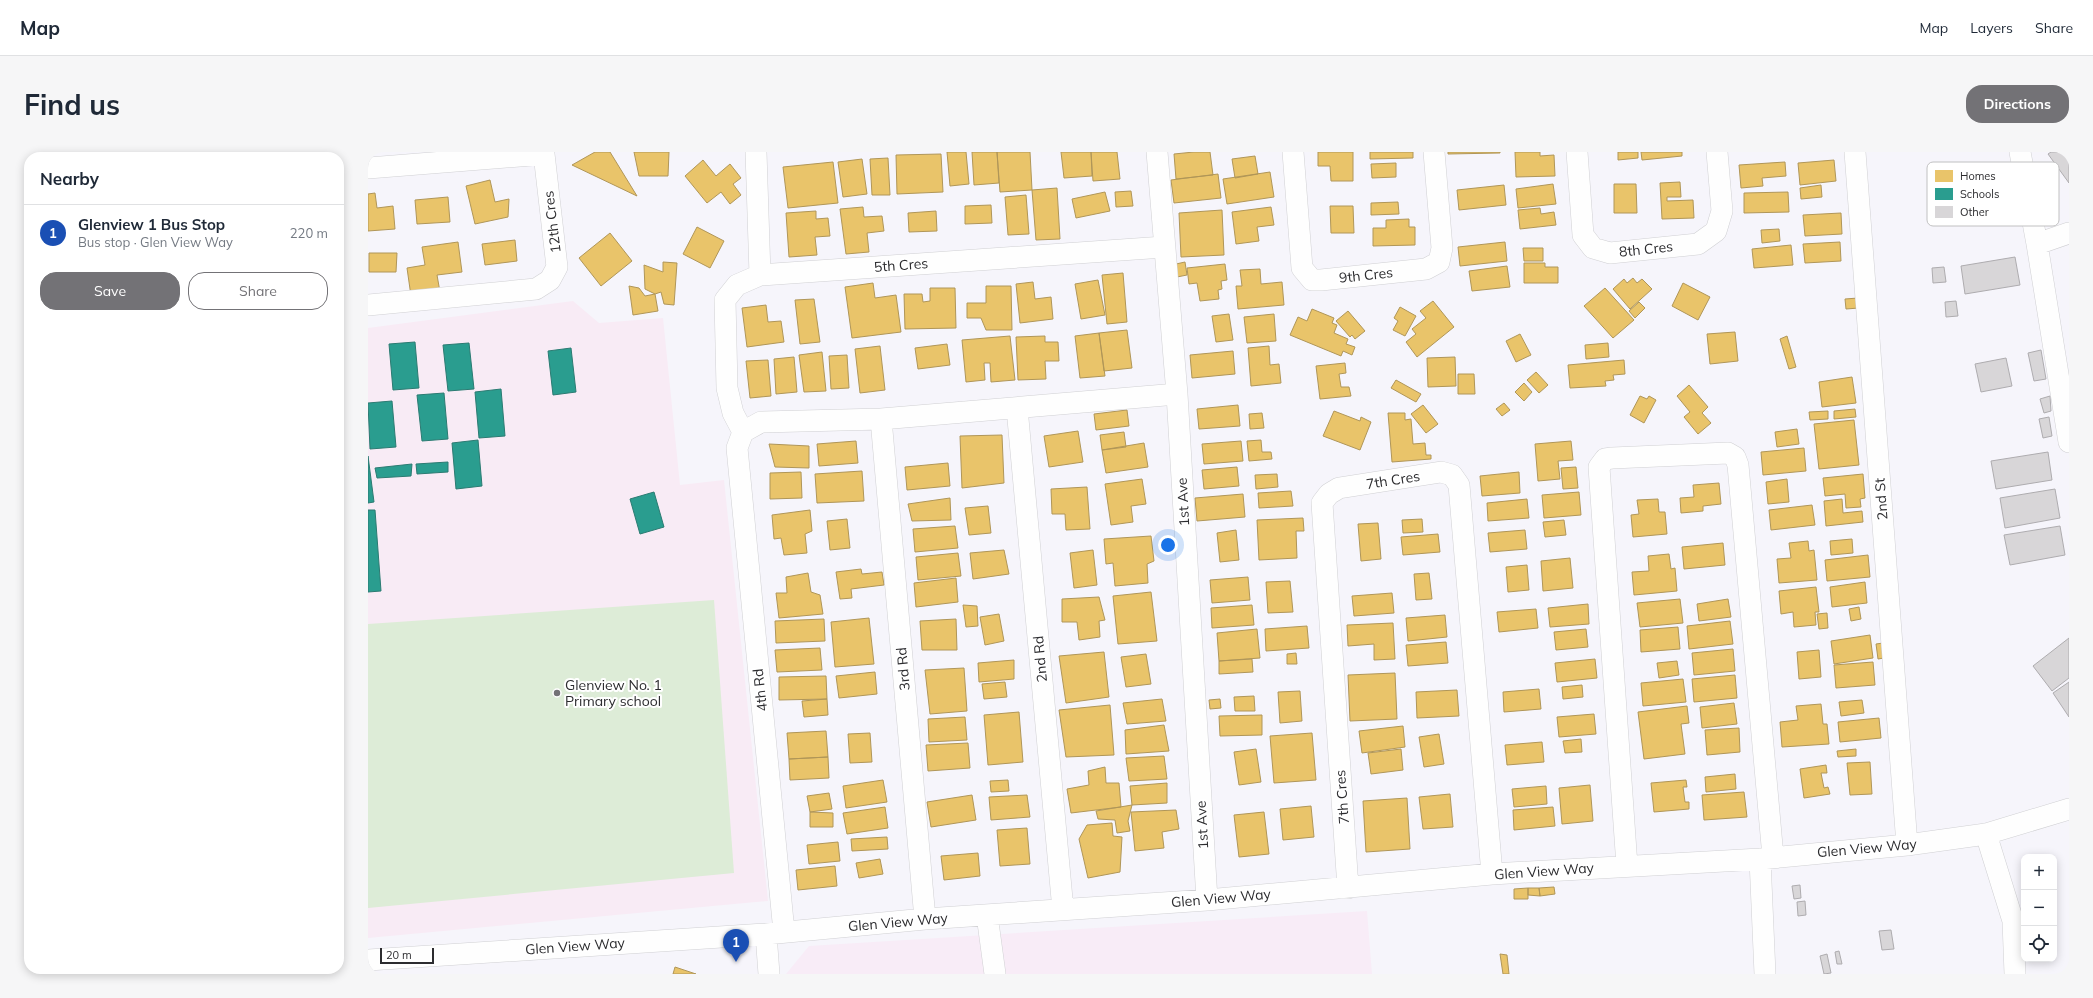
<!DOCTYPE html>
<meta charset="utf-8">
<style>
:root{--surface:#fff;--page:#f6f6f7;--text:#1f2937;--muted:#747a83;--line:#e0e1e3;--accent:#737276}
body{margin:0;font-family:Mulish,sans-serif;background:var(--page);color:var(--text)}
.controls{position:absolute;right:12px;bottom:12px;display:grid;overflow:hidden;border-radius:8px;box-shadow:0 2px 10px #0003}
.controls button{width:36px;height:36px;display:grid;place-items:center;padding:0;border:0;border-bottom:1px solid var(--line);background:var(--surface);color:var(--text);font:20px sans-serif}
.scale{position:absolute;left:12px;bottom:10px;width:54px;box-sizing:border-box;padding-left:4px;border:2px solid #2c2c2f;border-top:0;font-size:11px;line-height:14px;white-space:nowrap;color:#2c2c2f;-webkit-text-stroke:3px #fff;paint-order:stroke}
.you{position:absolute;left:800px;top:393px;width:14px;height:14px;margin:-10px;border:3px solid #fff;border-radius:50%;background:#1a73e8;box-shadow:0 0 0 6px #1a73e833}
.badge{display:grid;place-items:center;width:26px;height:26px;border-radius:50%;background:var(--accent);color:#fff;font-size:13px;font-weight:700}
.pin{position:absolute;translate:-50% -33px;filter:drop-shadow(0 1px 2px #0008)}
.pin::after{content:'';position:absolute;top:21px;width:14px;height:12px;background:inherit;clip-path:polygon(0 0,100% 0,50% 100%)}
.list{margin:0;padding:0;list-style:none}
h2{display:flex;justify-content:space-between;align-items:center;height:52px;margin:0;padding:0 16px;font-size:17px}
h2 small{font-size:13px;font-weight:400;color:var(--muted)}
.list li{display:grid;grid-template-columns:26px 1fr auto;gap:12px;align-items:center;box-sizing:border-box;height:56px;padding:0 16px;border-top:1px solid var(--line)}
.list b{display:block;font-size:15px;white-space:nowrap}
.list p{margin:0;font-size:13px;white-space:nowrap;color:var(--muted)}
.list em{font-size:13px;font-style:normal;color:var(--muted)}
.actions{display:flex;gap:8px;padding:12px 16px}
.actions a{flex:1;padding:9px 0;border:1px solid var(--accent);border-radius:16px;text-align:center;font-size:14px;color:var(--accent)}
.actions .main{background:var(--accent);color:#fff}
.icon{flex:none;width:22px;height:22px;fill:none;stroke:currentColor;stroke-width:2;stroke-linecap:round;stroke-linejoin:round}
.map{position:relative;flex:none;width:1701px;height:822px;overflow:hidden;border-radius:16px}
header{display:flex;align-items:center;gap:24px;box-sizing:border-box;height:56px;padding:0 20px;background:var(--surface);border-bottom:1px solid var(--line)}
header strong{font-size:19px}
nav{display:flex;gap:22px;margin-inline-start:auto;font-size:14px}
.intro{display:flex;align-items:center;justify-content:space-between;box-sizing:border-box;height:96px;padding:0 24px}
h1{margin:0;font-size:28px}
.button{padding:10px 18px;border-radius:16px;background:var(--accent);color:#fff;font-size:14px;font-weight:700}
main{display:flex;gap:24px;padding:0 24px}
aside{flex:1;background:var(--surface);border-radius:16px;box-shadow:0 2px 10px #0003}
.map>svg:first-child{display:block}
.commercial{fill:#f8ecf7}
.education{fill:#f8ebf5}
.green{fill:#ddecd7}
.homes{fill:#e9c46a;stroke:#b09658}
.schools{fill:#2a9d8f;stroke:#2b7b72}
.building{fill:#d8d6d8;stroke:#aeacaf}
.lines{fill:none;stroke-linecap:round;stroke-linejoin:round}
.minor-casing{stroke:#d0d0d3;stroke-width:22}
.minor{stroke:#fefefe;stroke-width:21}
.poi-dot{fill:#737276;stroke:#fff;stroke-width:1.5}
.labels{text-anchor:middle;stroke-width:4;stroke-linejoin:round;paint-order:stroke}
.street-label{font-size:14px;fill:#2c2c2f;stroke:#fff}
.poi-label{font-size:14px;fill:#2c2c2f;stroke:#fff;text-anchor:start}
.key{fill:#fff;stroke:#c0c0c1;stroke-width:1}
.key-label{font-size:11px;fill:#2c2c2f}
</style>
<header>
<strong>Map</strong>
<nav><a>Map</a><a>Layers</a><a>Share</a></nav>
</header>
<div class="intro"><h1>Find us</h1><a class="button">Directions</a></div>
<main>
<aside>
<h2>Nearby<small></small></h2>
<ul class="list">
<li><span class="badge" style="background:#1a4fb4">1</span><div><b>Glenview 1 Bus Stop</b><p>Bus stop · Glen View Way</p></div><em>220 m</em></li>
</ul>
<div class="actions"><a class="main">Save</a><a>Share</a></div>
</aside>
<div class="map">
<svg width="1701" height="822" viewBox="0 0 1701 822">
<rect width="100%" height="100%" fill="#f6f5fb"/>
<path class="commercial" d="M999 759 1004 822H418L441 794Z"/>
<path class="education" d="M205 149 231 171 295 166 312 333 356 328 400 749 0 786V176Z"/>
<path class="green" d="M346 448 366 721 0 756V472Z"/>
<path class="homes" d="M227 0H242L269 44 204 13Z
M266 0H301L300 24H271Z
M579 0H598L601 32 582 34Z
M604 0H629L631 31 606 33Z
M629 0H662L664 38 632 40Z
M693 0H723L724 24 696 26Z
M723 0H749L752 27 725 29Z
M826 0H842L845 23 808 27 806 2Z
M950 0H985V29H963L962 14H950Z
M1002 0H1045V6L1002 7Z
M1080 0H1132V1L1080 2Z
M1147 0H1172V4L1186 3 1187 24 1148 25Z
M1250 0H1270V6L1250 8Z
M1273 0H1314V4L1274 8Z
M573 2 575 40 529 42 528 3Z
M887 4 890 22 867 26 864 7Z
M520 6 522 43H504L502 7Z
M494 7 499 42 475 45 470 10Z
M335 8 348 24 362 12 373 26 365 32 373 43 362 52 353 40 339 51 317 24Z
M1466 8 1468 29 1432 33 1430 11Z
M465 10 470 51 420 56 415 15Z
M1417 10 1418 24 1394 26 1395 34 1373 36 1371 13Z
M1028 11V25L1004 26 1003 12Z
M902 20 906 45 859 52 855 27Z
M850 22 853 46 806 51 803 28Z
M122 28 127 50 141 47 140 65 107 72 98 34Z
M1312 30 1313 45H1299V49L1325 48 1326 66 1294 67 1292 31Z
M1185 32 1188 52 1150 56 1148 37Z
M1246 32H1268L1269 61H1246Z
M1136 33 1138 53 1091 58 1089 38Z
M1453 33 1454 45 1433 47 1432 36Z
M689 36 692 87 668 88 664 38Z
M763 39 765 54 748 55 747 40Z
M737 40 742 59 708 66 704 47Z
M1420 40 1421 60 1376 61V41Z
M7 41 9 56 25 54 27 77 0 79V42Z
M658 43 661 82 640 83 637 45Z
M80 45 82 70 49 72 47 48Z
M1030 50 1031 62 1003 63V51Z
M623 53 624 71 597 72V54Z
M962 54H985L986 81H963Z
M495 55 496 65 514 64 516 79 499 81 501 100 478 102 472 57Z
M903 55 906 73 889 75 891 89 868 92 864 60Z
M1172 56 1173 62 1186 60 1188 73 1152 77 1150 58Z
M854 58 856 103 813 105 811 61Z
M448 59V67L460 66 462 84 447 85 449 103 421 105 418 61Z
M568 59 569 79 541 80 540 61Z
M1473 61 1474 82 1437 84 1435 63Z
M1041 67V75H1047V93L1005 94V76H1018V68Z
M329 75 356 89 342 116 315 102Z
M1411 77 1412 89 1394 91 1393 78Z
M242 81 264 109 233 134 211 106Z
M147 88 149 109 117 113 114 92Z
M90 90 94 120 69 123 72 140 43 144 39 116 57 113 54 95Z
M1137 90 1139 109 1092 114 1090 95Z
M1472 90 1473 109 1437 111 1435 92Z
M1423 93 1425 113 1386 116 1384 97Z
M1155 96H1175V109H1156Z
M1 101H29L28 120H1Z
M295 110 309 111 306 153 296 152 293 140 287 142 277 137 276 113 295 120Z
M817 110 819 123 809 125 808 112Z
M1156 111H1177V115H1190V131H1156Z
M857 112 859 128 853 129 854 137 850 138 851 147 832 149 829 131 821 132 819 116Z
M1139 114 1142 135 1104 139 1101 119Z
M892 117 893 132 914 130 916 153 870 157 868 134H874L872 118Z
M755 121 759 170 739 172 734 123Z
M1265 126 1269 131 1274 127 1284 137 1262 157 1245 137 1256 127 1259 131Z
M730 128 737 163 713 167 707 132Z
M665 130 667 147 683 145 685 167 652 171 648 132Z
M505 131 507 146 528 143 533 180 484 186 477 135Z
M1315 131 1342 145 1330 168 1304 154Z
M261 134 271 136 277 144 287 142 290 159 265 163Z
M618 134H643L644 178H618L613 166H599V151H618Z
M562 136H587L588 176 537 177 536 142H554L555 150 562 149Z
M1237 136 1266 168 1245 186 1216 154Z
M1490 146 1491 156 1478 157 1477 147Z
M446 147 452 190 432 192 427 148Z
M1065 149 1086 175 1049 205 1038 190 1048 182 1044 177 1058 166 1052 159Z
M1271 150 1277 156 1267 166 1261 159Z
M398 153 400 170 413 169 416 190 379 195 374 156Z
M1032 155 1048 164 1037 184 1025 178 1030 169 1026 166Z
M944 157 966 166 964 171 969 173 966 181 980 187 978 192 987 195 984 203 975 199 973 204 922 183 930 165 939 169Z
M980 159 997 179 987 187 984 183 982 185 968 169Z
M861 162 865 188 848 190 844 164Z
M906 162 908 189 879 191 876 165Z
M759 178 764 216 736 219 731 181Z
M1367 180 1370 209 1342 212 1339 182Z
M731 181 737 224 712 226 707 184Z
M1152 182 1163 203 1148 210 1138 189Z
M642 184 647 228 623 230 622 211H616L617 228 598 230 594 188Z
M677 184V190H690L691 209H677L678 227 650 228 648 185Z
M1419 184 1428 215 1421 217 1412 187Z
M1240 191 1241 205 1218 207 1217 193Z
M579 192 582 213 550 217 547 196Z
M512 194 517 238 492 241 487 197Z
M901 194 902 213 911 212 913 231 883 234 880 196Z
M865 199 867 222 824 226 822 203Z
M454 200 458 239 436 240 431 203Z
M479 203 481 236 463 237 461 204Z
M426 205 429 240 408 242 406 207Z
M1087 205 1088 234 1060 235 1059 206Z
M400 208 403 244 382 246 378 209Z
M1256 208 1257 222 1245 223 1246 228 1237 229 1238 234 1202 236 1200 213Z
M977 211 978 221 971 222 973 235H981L983 244 952 247 948 214Z
M1168 220 1180 233 1171 241 1159 228Z
M1090 222H1106L1107 242H1090Z
M1484 225 1488 251 1454 255 1451 230Z
M1028 228 1053 242 1048 250 1023 236Z
M1156 231 1164 240 1156 249 1147 240Z
M1321 233 1340 255 1334 261 1343 271 1330 282 1316 265 1322 260 1309 244Z
M1272 244 1279 247 1281 244 1288 248 1276 271 1262 263Z
M1136 251 1142 258 1134 264 1128 257Z
M870 253 872 274 831 277 829 257Z
M1055 253 1070 272 1058 281 1043 262Z
M1487 257 1488 265 1466 267V259Z
M759 258 761 274 728 278 726 262Z
M966 259 992 269 993 265 1003 270 992 298 955 284Z
M1460 259V267L1442 268 1441 260Z
M894 261 896 276 882 277 881 262Z
M1020 261H1037V268L1043 267 1045 292 1057 291 1058 303H1063V307L1024 310Z
M1486 268 1491 313 1451 317 1446 272Z
M1429 277 1431 292 1409 295 1407 280Z
M710 279 715 310 681 315 676 284Z
M756 280 758 295 734 298 732 283Z
M634 283 636 331 594 336 592 284Z
M893 288 894 300H903L904 307 881 309 879 289Z
M488 289 490 311 451 314 449 292Z
M873 289 875 309 836 312 834 292Z
M1203 289 1205 308 1190 309 1192 327 1170 329 1167 292Z
M776 291 780 315 738 321 734 298Z
M401 292 441 294V316L407 315Z
M1436 296 1438 319 1395 323 1393 300Z
M580 311 582 334 539 338 537 315Z
M869 315 871 334 836 337 834 318Z
M1208 315 1210 336 1195 337 1193 316Z
M494 319 496 349 449 351 447 322Z
M433 320 434 346 402 347V321Z
M1151 320 1152 341 1114 344 1112 324Z
M909 322 910 335 888 337 887 323Z
M1495 322 1497 346 1492 347 1493 355 1478 356 1477 342 1457 344 1455 326Z
M774 327 778 352 763 354 765 370 743 373 737 332Z
M1419 327 1421 350 1400 352 1398 330Z
M1351 331 1353 352 1335 354V359L1313 361 1312 346 1326 345 1325 333Z
M719 335 722 377 698 378 697 362H684L683 337Z
M923 339 925 354 891 356 890 341Z
M1211 340 1213 363 1176 366 1174 343Z
M875 342 877 365 829 369 827 346Z
M582 346 583 368 544 369 540 352Z
M1159 347 1161 366 1120 369 1119 351Z
M1290 347 1291 360H1297L1299 382 1265 385 1263 363 1271 362 1269 348Z
M1474 347 1475 361 1494 359 1495 370 1458 374 1456 349Z
M1444 353 1447 373 1403 378 1401 358Z
M620 354 623 381 601 383 597 356Z
M442 358 444 379 437 382 439 401 416 403 413 386 406 387 404 363Z
M935 366 936 379H928L929 406 891 408 889 368Z
M479 367 482 396 462 398 459 369Z
M1054 367 1055 380 1035 381 1034 368Z
M1196 368 1198 383 1177 385 1175 370Z
M1010 371 1013 407 993 409 990 372Z
M587 374 590 396 547 400 545 377Z
M868 378 871 408 852 410 849 381Z
M1157 378 1159 397 1122 400 1120 381Z
M1070 382 1072 400 1035 403 1033 385Z
M783 384 786 409 779 412 780 431 747 434 745 411 738 412 736 387Z
M1484 387 1485 401 1463 403 1462 389Z
M1440 389 1441 399 1446 398 1449 428 1411 431 1409 407 1423 406 1421 391Z
M1355 391 1357 413 1316 417 1314 395Z
M636 398 641 422 605 427 602 401Z
M725 398 729 433 706 436 702 401Z
M590 401 593 424 550 428 548 405Z
M1301 402 1303 417 1307 416 1309 439 1266 443 1264 420 1281 419 1280 404Z
M1500 403 1502 425 1459 429 1457 408Z
M1202 406 1205 436 1175 439 1173 409Z
M1159 413 1161 438 1140 440 1138 415Z
M493 417 494 422 514 420 516 433 483 437 484 446 472 447 468 420Z
M440 421 443 440 452 443 455 462 411 466 408 441H419L418 425Z
M1061 421 1064 447 1048 448 1046 422Z
M880 425 882 448 844 451 842 428Z
M588 426 590 450 548 455 546 431Z
M922 429 925 460 900 461 898 430Z
M1497 430 1499 451 1464 455 1462 435Z
M1448 435 1451 460H1447L1448 473 1426 475 1425 460 1413 462 1411 439Z
M783 440 789 489 750 492 745 444Z
M1024 441 1026 461 986 464 984 444Z
M731 445 737 468 731 469 732 485 711 488 709 470H694V447Z
M1312 447 1315 471 1272 475 1269 451Z
M1360 447 1363 465 1331 469 1329 452Z
M1220 452 1221 472 1182 475 1180 456Z
M595 453 609 454 610 474 598 475Z
M884 453 886 473 844 476 843 456Z
M1491 455 1493 467 1483 469 1481 457Z
M1168 457 1170 476 1131 480 1129 460Z
M1459 461 1460 476 1451 477 1449 462Z
M631 462 636 489 617 493 612 465Z
M1077 463 1079 485 1040 489 1038 466Z
M501 466 506 512 467 515 463 470Z
M456 467 457 489 408 491 407 469Z
M588 467 589 498H554L552 469Z
M1362 469 1365 492 1321 497 1319 474Z
M1025 471 1027 507 1006 508V492L980 494 979 473Z
M939 474 941 496 898 499 897 477Z
M1310 475 1312 497 1273 500 1272 478Z
M889 477 892 506 851 509 849 481Z
M1218 477 1220 495 1188 498 1186 480Z
M1502 483 1505 506 1466 512 1463 489Z
M1078 490 1080 511 1040 514 1038 493Z
M1515 491 1516 506 1510 507 1508 492Z
M452 496 454 518 409 520 407 498Z
M1365 497 1367 519 1326 523 1324 501Z
M1451 498 1453 525 1431 527 1429 500Z
M736 500 741 545 698 551 691 504Z
M928 501 929 512H919V502Z
M778 502 783 532 758 535 753 505Z
M884 507 885 520 851 522V509Z
M1227 507 1229 526 1189 530 1187 511Z
M646 508V527L611 530 610 511Z
M1309 509 1311 523 1291 526 1289 511Z
M1505 510 1507 533 1468 536 1466 513Z
M596 516 599 559 562 562 557 518Z
M507 520 509 542 471 546 468 524Z
M1027 521 1029 567 982 569 980 523Z
M1367 523 1369 546 1326 550 1324 527Z
M458 524 459 547 411 548V525Z
M1315 527 1318 550 1275 554 1273 531Z
M637 530 639 545 616 547 614 532Z
M1214 533 1215 545 1195 547 1194 535Z
M1171 537 1173 557 1136 560 1135 540Z
M1089 538 1091 564 1049 566 1048 540Z
M932 539 934 569 912 571 910 540Z
M886 544 887 559H867L866 545Z
M459 547 460 563 436 565 434 549Z
M794 547 798 569 759 572 755 551Z
M852 547 853 556 842 557 841 548Z
M1494 548 1496 561 1473 564 1471 550Z
M1366 551 1369 572 1334 576 1332 555Z
M1453 552 1455 572H1459L1461 592 1414 595 1412 570 1430 568 1428 554Z
M742 553 746 603 698 605 691 558Z
M1319 554 1321 571 1313 572 1317 602 1276 607 1270 560Z
M651 560 655 610 620 613 616 563Z
M1226 562 1228 582 1191 585 1189 565Z
M894 563V583L852 584 851 564Z
M597 565 599 588 561 590 560 567Z
M1511 566 1513 586 1472 590 1470 570Z
M796 573 801 599 758 602 757 578Z
M1035 574 1037 595 994 601 991 579Z
M1371 576 1372 600 1339 603 1337 578Z
M458 579 460 605 421 607 419 581Z
M502 581 504 610 482 611 480 582Z
M944 581 948 628 906 631 902 584Z
M1071 582 1076 612 1056 615 1051 585Z
M1213 587 1214 600 1197 601 1195 589Z
M1174 590 1176 610 1139 613 1137 593Z
M600 591 602 616 560 619 558 593Z
M888 597 893 630 871 633 866 600Z
M1033 597 1035 618 1003 622 1000 601Z
M1488 597V604L1470 605 1469 599Z
M796 604 799 627 761 629 758 606Z
M460 605 461 626 422 628 421 607Z
M1502 610 1504 642 1482 643 1479 611Z
M1458 613 1459 621H1453L1456 636 1460 635 1462 642 1436 646 1432 617Z
M737 615 738 631H751L753 655 703 661 699 637 721 633 720 619Z
M1367 622 1368 637 1338 640 1337 625Z
M515 628 519 650 478 656 475 634Z
M640 628 641 639 623 640 622 629Z
M1318 628 1319 635H1315L1317 650H1321V657L1286 660 1283 631Z
M799 631V651L764 653 762 634Z
M1222 633 1225 669 1194 672 1191 636Z
M1178 634 1179 652 1146 655 1144 637Z
M1376 640 1379 665 1336 668 1334 643Z
M461 641 464 657 442 660 439 644Z
M1082 642 1085 675 1055 677 1051 645Z
M604 643 608 668 563 675 559 650Z
M659 643 662 665 623 668 621 645Z
M1039 646 1042 697 998 700 995 649Z
M764 653 760 669 762 679 749 681 747 668 730 667 728 659Z
M943 654 946 685 915 688 912 657Z
M517 655 520 676 479 682 475 661Z
M1185 655 1187 674 1146 678 1145 658Z
M808 658 811 677 794 680 796 696 767 699 763 660Z
M442 660 465 661V675H442Z
M896 660 901 702 871 705 866 663Z
M744 671 745 684 754 685 752 720 720 726 711 687 719 673Z
M659 676 662 712 632 714 629 678Z
M519 685 520 697 484 699 483 687Z
M470 690 472 709 441 712 439 693Z
M610 701 612 724 576 728 573 704Z
M512 707 515 722 491 726 488 711Z
M467 714 469 734 430 738 428 718Z
M1186 735 1187 742 1172 744 1171 736Z
M1160 736V747H1146V737Z
M1160 736H1171L1172 744 1160 743Z
M1132 802 1139 803 1141 822H1135Z
M307 815 328 822H305Z"/>
<path class="schools" d="M47 190 51 236 25 238 21 192Z
M101 191 106 237 80 239 75 193Z
M203 196 208 240 185 243 180 199Z
M133 237 137 284 111 286 107 240Z
M76 241 80 287 54 289 49 243Z
M24 249 28 295 2 297 0 251Z
M110 288 114 334 88 337 84 291Z
M0 304 6 350 0 351Z
M80 310V320L49 322 48 312Z
M44 312 43 324 9 326 7 316Z
M286 340 296 375 272 382 262 347Z
M0 358H7L13 439 0 440Z"/>
<path class="building" d="M1683 0H1701V31L1680 2Z
M1647 105 1652 133 1597 142 1593 114Z
M1576 115 1578 130 1565 131 1564 116Z
M1588 149 1590 164 1578 165 1577 150Z
M1673 198 1678 227 1666 229 1660 201Z
M1638 206 1644 234 1613 240 1607 212Z
M1682 244 1683 259 1676 261 1672 247Z
M1681 265 1684 284 1675 286 1671 267Z
M1680 300 1684 328 1628 337 1623 309Z
M1687 337 1692 366 1637 376 1632 346Z
M1692 374 1697 403 1642 413 1636 383Z
M1701 486V526L1684 539 1665 514Z
M1701 530V565L1685 541Z
M1432 733 1433 746 1426 747 1424 734Z
M1437 749 1438 763 1430 764 1429 750Z
M1523 778 1526 797 1514 798 1511 779Z
M1471 799 1474 812H1469L1467 800Z
M1459 802 1463 821 1456 822 1452 804Z"/>
<g class="lines">
<g class="minor-casing">
<path id="minor" d="M388 0 392 123 796 95
M789 0 809 242 839 748
M925 0 934 116 944 128H953L1058 117 1071 110 1074 96 1066 0
M1209 0 1215 83 1225 96 1242 101 1330 92 1348 79 1354 59 1349 0
M1487 0 1539 693
M1652 0 1669 92 1701 290
M0 16 176 2 189 115 182 128 168 137 0 153
M1669 92 1701 81
M649 256 695 758
M513 267 557 767
M375 280 365 261 359 236 357 148 369 133 392 123
M1618 682 1645 769 1647 822
M1392 707 1397 822
M1259 714 1231 315 1237 307 1244 306 1360 301 1367 305 1370 313 1405 705
M980 736 954 351 961 342 971 336 1073 320 1084 323 1091 333 1124 722
M619 763 627 822
M416 780 369 296 375 280 393 270 513 267 809 242
M398 782 401 822
M0 808 398 782 557 767 839 748 1124 722 1392 707 1539 693 1618 682 1701 657"/>
</g>
<use href="#minor" class="minor"/>
</g>
<circle class="poi-dot" cx="189" cy="541" r="4"/>
<g class="labels">
<g class="street-label">
<text transform="translate(184 70) rotate(-97)" y="5">12th Cres</text>
<text transform="translate(1278 97) rotate(-6)" y="5">8th Cres</text>
<text transform="translate(533 113) rotate(-4)" y="5">5th Cres</text>
<text transform="translate(998 123) rotate(-6)" y="5">9th Cres</text>
<text transform="translate(1025 328) rotate(-9)" y="5">7th Cres</text>
<text transform="translate(1513 347) rotate(-94)" y="5">2nd St</text>
<text transform="translate(815 350) rotate(-93)" y="5">1st Ave</text>
<text transform="translate(672 507) rotate(-95)" y="5">2nd Rd</text>
<text transform="translate(535 517) rotate(-95)" y="5">3rd Rd</text>
<text transform="translate(392 538) rotate(-96)" y="5">4th Rd</text>
<text transform="translate(974 645) rotate(-94)" y="5">7th Cres</text>
<text transform="translate(834 673) rotate(-93)" y="5">1st Ave</text>
<text transform="translate(1499 696) rotate(-5)" y="5">Glen View Way</text>
<text transform="translate(1176 719) rotate(-4)" y="5">Glen View Way</text>
<text transform="translate(853 746) rotate(-5)" y="5">Glen View Way</text>
<text transform="translate(530 770) rotate(-5)" y="5">Glen View Way</text>
<text transform="translate(207 794) rotate(-4)" y="5">Glen View Way</text>
</g>
<g class="poi-label">
<text x="197" y="538">Glenview No. 1<tspan x="197" dy="16">Primary school</tspan></text>
</g>
</g>
<rect x="1559" y="10" width="132" height="64" rx="6" class="key"/>
<rect x="1567" y="18" width="18" height="12" fill="#e9c46a"/>
<rect x="1567" y="36" width="18" height="12" fill="#2a9d8f"/>
<rect x="1567" y="54" width="18" height="12" fill="#d8d6d8"/>
<g class="key-label">
<text x="1592" y="28">Homes</text>
<text x="1592" y="46">Schools</text>
<text x="1592" y="64">Other</text>
</g>
</svg>
<div class="controls">
<button>+</button>
<button>−</button>
<button><svg class="icon" aria-label="locate" viewBox="0 0 24 24"><circle cx="12" cy="12" r="6"/><path d="M12 2v4M12 18v4M2 12h4M18 12h4"/></svg></button>
</div>
<div class="scale">20 m</div>
<div class="you"></div>
<div class="pin badge" style="left:368px;top:810px;background:#1a4fb4">1</div>
</div>
</main>
